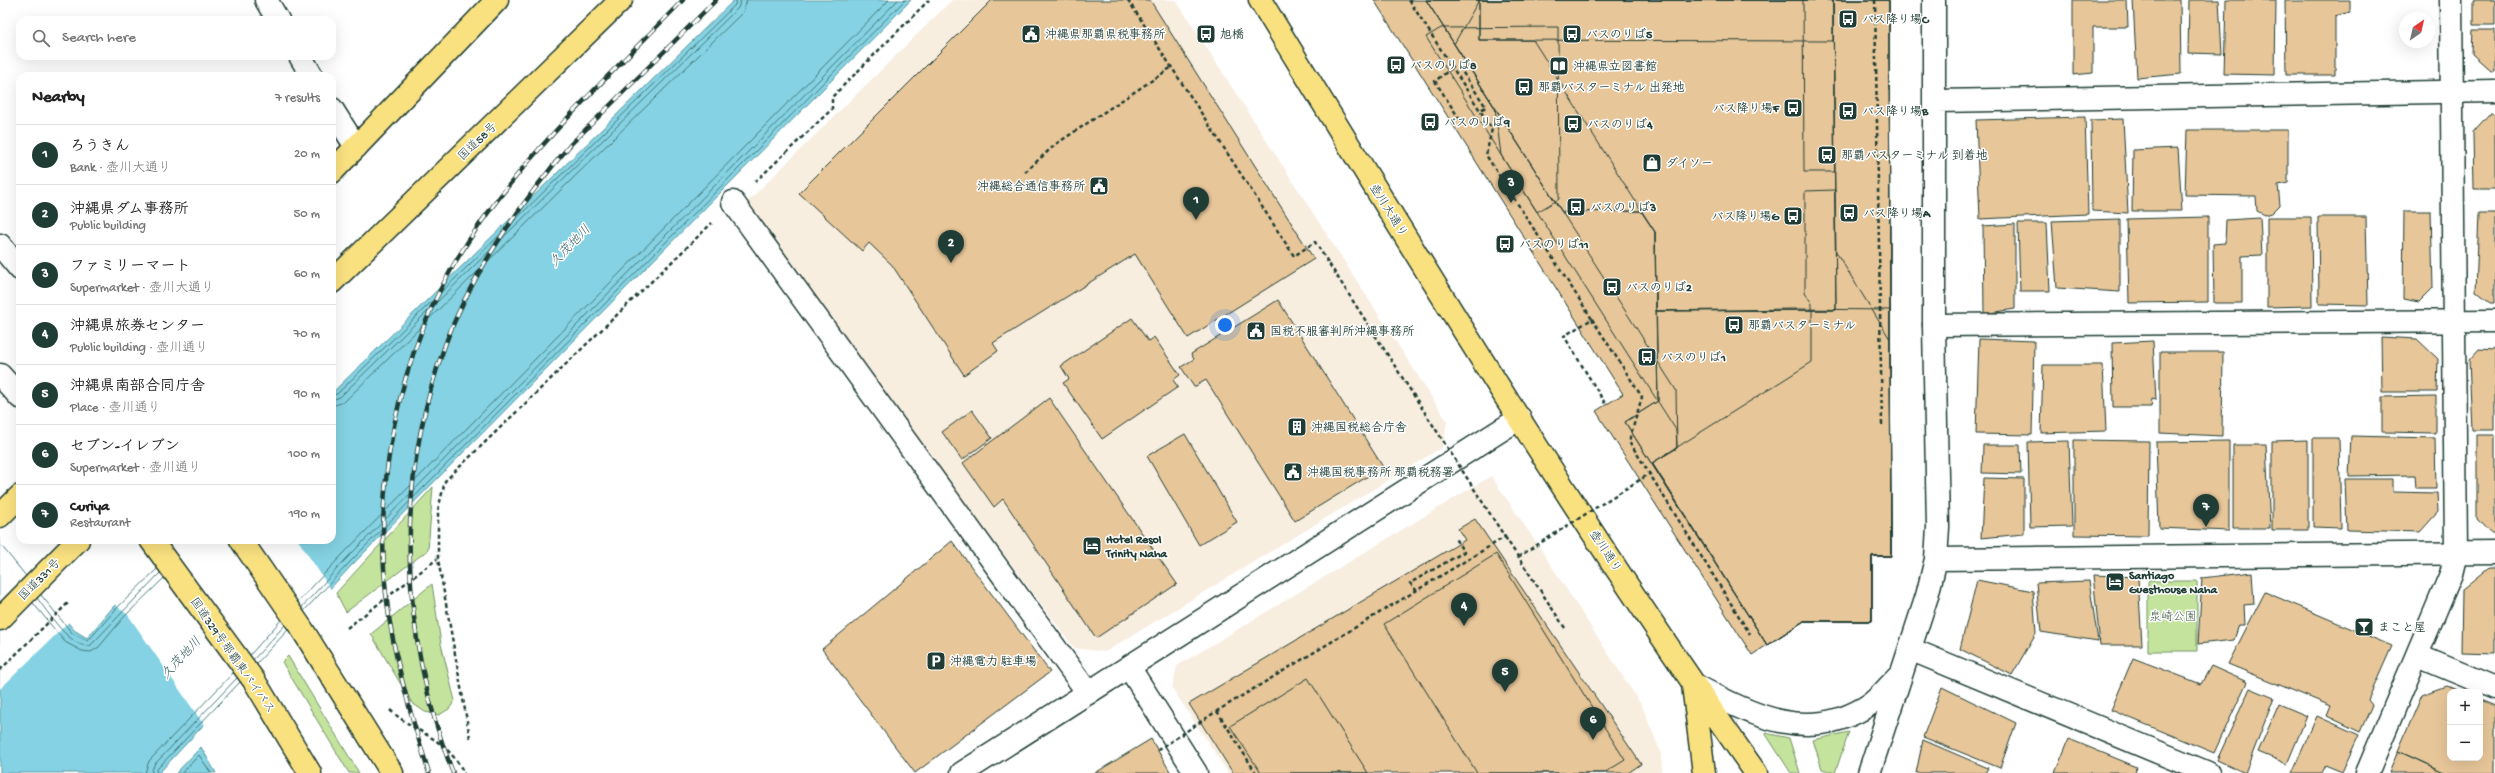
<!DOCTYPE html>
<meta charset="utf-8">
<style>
:root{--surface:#fff;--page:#f6f6f6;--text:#222;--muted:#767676;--line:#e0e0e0;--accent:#1f3d34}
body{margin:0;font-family:"Gochi Hand","Klee One",sans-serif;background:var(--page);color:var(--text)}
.controls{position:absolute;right:12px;bottom:12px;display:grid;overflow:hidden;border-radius:8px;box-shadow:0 4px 16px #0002}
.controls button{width:36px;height:36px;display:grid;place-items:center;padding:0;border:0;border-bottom:1px solid var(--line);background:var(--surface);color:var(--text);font:20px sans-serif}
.compass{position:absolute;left:2399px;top:12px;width:36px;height:36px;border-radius:50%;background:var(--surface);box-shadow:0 4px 16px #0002;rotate:34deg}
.you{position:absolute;left:1225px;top:325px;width:14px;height:14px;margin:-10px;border:3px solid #fff;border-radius:50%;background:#1a73e8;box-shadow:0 0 0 6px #1a73e833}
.badge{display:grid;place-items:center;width:26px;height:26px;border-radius:50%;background:var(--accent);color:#fff;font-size:13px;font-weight:700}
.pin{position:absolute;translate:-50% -33px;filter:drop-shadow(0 1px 2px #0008)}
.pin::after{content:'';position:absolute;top:21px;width:14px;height:12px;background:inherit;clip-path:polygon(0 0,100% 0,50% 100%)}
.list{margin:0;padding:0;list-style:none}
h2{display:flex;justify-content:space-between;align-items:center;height:52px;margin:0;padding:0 16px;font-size:17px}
h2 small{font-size:13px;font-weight:400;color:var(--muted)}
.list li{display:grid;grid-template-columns:26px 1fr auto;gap:12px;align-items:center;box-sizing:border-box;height:60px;padding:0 16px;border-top:1px solid var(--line)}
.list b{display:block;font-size:15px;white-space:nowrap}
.list p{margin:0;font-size:13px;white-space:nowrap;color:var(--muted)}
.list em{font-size:13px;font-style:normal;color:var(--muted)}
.icon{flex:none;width:22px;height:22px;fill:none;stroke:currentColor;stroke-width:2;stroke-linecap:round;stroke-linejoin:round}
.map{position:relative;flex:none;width:2495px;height:773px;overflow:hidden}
.search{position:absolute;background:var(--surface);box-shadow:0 4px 16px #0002;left:16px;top:16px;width:320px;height:44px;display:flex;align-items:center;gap:10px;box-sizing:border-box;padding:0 14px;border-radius:12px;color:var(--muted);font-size:15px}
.panel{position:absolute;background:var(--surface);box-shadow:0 4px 16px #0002;left:16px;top:72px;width:320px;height:472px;border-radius:12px}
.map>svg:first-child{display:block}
.built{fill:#f8eee0}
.green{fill:#c4e49d;stroke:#729068}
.water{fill:#84d2e3;stroke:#5c969d}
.pier{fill:#fff}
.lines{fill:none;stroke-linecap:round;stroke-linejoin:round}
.shore{stroke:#47797a;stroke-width:1}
.building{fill:#e7c699;stroke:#1f3d34}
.street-casing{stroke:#1f3d34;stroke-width:25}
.secondary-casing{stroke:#1f3d34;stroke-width:25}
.highway-casing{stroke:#1f3d34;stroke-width:25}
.path{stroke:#1f3d34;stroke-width:2.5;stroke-dasharray:4 3;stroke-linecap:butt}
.street{stroke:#fff;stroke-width:22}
.secondary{stroke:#fff;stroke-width:22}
.highway{stroke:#fae180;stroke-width:22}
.rail-casing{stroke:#1f3d34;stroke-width:4.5}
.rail{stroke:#fff;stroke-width:3;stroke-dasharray:9;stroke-linecap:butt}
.path-bridge{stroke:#1f3d34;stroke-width:2.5;stroke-dasharray:4 3;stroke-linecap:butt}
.labels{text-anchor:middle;stroke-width:3;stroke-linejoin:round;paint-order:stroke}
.poi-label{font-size:12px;font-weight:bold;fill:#1f3d34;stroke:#fff;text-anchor:start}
.street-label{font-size:12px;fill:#1f3d34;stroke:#fff}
.park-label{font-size:12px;fill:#405e49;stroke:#fff}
.water-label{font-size:13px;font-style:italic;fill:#386260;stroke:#fff}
</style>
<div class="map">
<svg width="2495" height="773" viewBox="0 0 2495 773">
<rect width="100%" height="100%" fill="#fff"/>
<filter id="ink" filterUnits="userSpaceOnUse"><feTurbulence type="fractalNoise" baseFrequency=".025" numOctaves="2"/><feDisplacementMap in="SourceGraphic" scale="8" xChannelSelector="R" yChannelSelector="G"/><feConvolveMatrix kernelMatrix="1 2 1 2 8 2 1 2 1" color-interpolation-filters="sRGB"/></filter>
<g filter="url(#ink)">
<path class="built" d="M952 0H1176L1447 421 1443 447 1105 652 1074 648 742 207Z
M1491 476 1536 542 1642 706 1661 753 1662 773H1228L1172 688 1177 666Z"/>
<path class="green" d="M433 487 428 550 346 612 336 593Z
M2148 581H2197V651H2148Z
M432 584 441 644 455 701 449 709 439 715 425 712 412 703 371 634Z
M288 656 359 773H349L282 662Z
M1849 732 1835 773 1822 769 1813 740Z
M1765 733 1789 738 1800 773H1791Z"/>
<path class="water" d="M734 0H911L352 565 159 773H0V538L74 630 87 638 113 607 181 540H332V393Z
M201 747 216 773H176Z"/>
<path class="pier" d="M0 536 70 621 0 689Z
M178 540H298L332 591 206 728 128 615 113 603Z"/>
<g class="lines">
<path class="shore" d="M332 395 337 394 735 5 736 0
M332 400 340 397 738 8 741 0
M332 406 344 402 743 12 747 0
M0 544 26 576
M41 595 72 633 88 641 116 609 157 569
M37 598C48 612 70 648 90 646L160 573
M298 602 342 555 889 0
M33 603 65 642 82 651 91 652 99 647 124 617 164 578
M302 607 346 559 898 0
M304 611 349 563 905 0
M250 655 281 620
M253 660 285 625
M256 664 288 630
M145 773 149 761 233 673
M151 773 154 765 237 678
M156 773 157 769 240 682
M182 773 199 755 211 773"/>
</g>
<path class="building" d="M992 0H1150L1314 259 1188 338 1135 254 993 343 998 351 964 375 892 265 869 243 862 251 799 193Z
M1374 0H1889L1891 556H1872V621H1804L1752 655 1596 411 1623 394Z
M1426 0H1889L1891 556H1872V621H1804L1767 645 1652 463 1677 448 1676 430 1501 155 1495 108Z
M1426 0H1889L1891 556H1872V621H1804L1767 645 1625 422 1658 401 1655 232 1641 211 1562 212Z
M1426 0H1889L1891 556H1872V621H1804L1767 645 1652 463 1677 448 1676 390Z
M1479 0H1833V41L1479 40Z
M1479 0H1833L1836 310 1656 311 1655 232 1641 211 1562 212 1454 44Z
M1479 0H1833L1836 310 1656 311 1655 232 1533 40H1479Z
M1803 0H1833L1835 172H1804Z
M2073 0H2127L2128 27H2093V73L2073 75Z
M2133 0H2180L2181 74 2137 78Z
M2189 0H2219L2222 54 2188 53Z
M2226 0H2276L2275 75 2224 74Z
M2285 0H2350V12L2335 16V75H2286Z
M2474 0H2495V25H2474Z
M1558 27 1559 199 1537 212 1426 37 1441 28Z
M2473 30H2495V71H2491L2472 54Z
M2490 113 2495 114V189H2474L2473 132Z
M2085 117 2088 214 1980 219 1976 120Z
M2123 119 2128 213 2092 211 2091 120Z
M2187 130H2288V183L2278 185 2280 205 2272 213 2265 215 2257 211 2256 196 2185 195Z
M2178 148 2182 211H2132L2133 150Z
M1835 190 1836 252 1890 339 1891 556H1872V621H1804L1767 645 1652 463 1812 362V304L1805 292V191Z
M2404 211H2431L2433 288 2419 302 2403 299Z
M2479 213H2495V303H2491L2476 291Z
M2208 217V302L2129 303 2127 219Z
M2267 217H2311L2312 306 2267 307Z
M2318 217H2366L2368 305 2319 304Z
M2260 218 2262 255 2242 256V303H2214L2213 244 2225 243 2226 220Z
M2120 219V292L2057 288 2052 221Z
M2018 223H2047L2050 291H2020Z
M2015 224V309L1984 314 1983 226Z
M1278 300 1383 467 1295 521 1206 380 1194 387 1181 367 1194 359 1191 354Z
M1795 309 1890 310 1891 556H1872V621H1804L1767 645 1625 422 1658 401 1656 311Z
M1132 318 1148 341 1154 337 1180 375 1173 380 1178 387 1102 439 1063 383 1069 379 1061 366Z
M2381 337 2417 339 2438 359 2437 392H2382Z
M1979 339 2034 341 2032 435 1976 434Z
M2153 341 2156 400 2152 399 2151 407H2113L2112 343Z
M2495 348V430H2472L2469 360 2479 349 2495 350Z
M2160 352H2223L2222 436 2160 433Z
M2043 365H2103L2106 431 2041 433Z
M2436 396V433L2382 432V397Z
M1049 398 1177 584 1096 638 1003 499 994 507 963 463Z
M972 410 992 438 962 460 942 432Z
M1185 434 1237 522 1199 545 1147 456Z
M2477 435H2495V533H2490L2477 519Z
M2351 436 2435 438 2436 488H2416L2415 475 2349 476Z
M2313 438H2339L2341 528 2313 527Z
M2074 440 2149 441 2148 536 2074 535Z
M2308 440V530H2272V441Z
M2069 441 2072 526 2030 527 2028 442Z
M2229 441V531L2159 528 2156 442Z
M1983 445H2020L2021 474 1982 473Z
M2233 445H2266L2270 528H2233Z
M1984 478 2024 479V534L1981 538Z
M2345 479H2393V492L2437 493 2438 512 2420 532 2347 530Z
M1475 519 1641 764 1628 773H1233L1189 704 1465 540 1458 529Z
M952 541 1050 672 915 773 822 649Z
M1496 554 1625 760 1604 773H1477L1384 624Z
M2489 568H2495V653L2461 652 2462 590Z
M2252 572 2254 604 2244 605 2245 625H2239L2234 640 2198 644 2202 578Z
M2093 575 2138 577 2142 645H2100Z
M1977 580 2033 591 2036 633 2012 675 1960 649Z
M2089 581 2098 641 2041 632 2036 583Z
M2265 592 2392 646 2368 700 2372 705 2360 732 2327 716 2331 706 2228 664Z
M2133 658 2201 684 2211 666 2247 682 2214 753 2111 710Z
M1308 678 1368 773H1261L1230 726Z
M2447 686 2462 692H2450V758H2480V700L2495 706V773H2446L2398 751 2422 695Z
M1942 687 2016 723 2000 768 1923 737Z
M2250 688 2274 698 2245 773 2217 760Z
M2279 704 2307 716 2287 764 2258 752Z
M2317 716 2359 735 2342 772 2325 765 2321 773H2292Z
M1151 739 1171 773H1095Z
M2069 739 2137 767 2135 773H2055Z
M1923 740 1988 768 1985 773H1916Z
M2398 751 2446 773H2389Z"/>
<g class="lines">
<g class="street-casing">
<path id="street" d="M266 0 278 20
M300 56 312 76
M332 109 356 147
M733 202 1088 693
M1934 325 2495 321
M2418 656 2495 688
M2367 773 2451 574 2456 553 2451 0"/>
</g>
<g class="secondary-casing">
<path id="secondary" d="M1936 101 2495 91
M0 245 20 269
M0 375 20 397
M1936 559 2495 553
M1910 649 2208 773
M1129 667 1196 773
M1693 684C1752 715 1809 746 1872 703 1881 696 1889 686 1898 677
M962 773 1520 418
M1869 773 1927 596 1936 559 1938 527 1934 325V0"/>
</g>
<g class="highway-casing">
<path id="highway" d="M1260 0C1420 261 1579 524 1756 773
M332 172 497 0
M332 282 621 0
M0 516 20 496
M151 540 255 682 310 773
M241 540 302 629 392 773
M0 619 78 540
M1693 685 1704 773"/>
</g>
<path class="path" d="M1409 0 1492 129 1486 155 1592 319 1564 336 1606 405
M1459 67 1486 107 1480 110
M1452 68 1435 81 1462 123
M1025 172 1056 144 1172 67
M755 182 832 109V97L929 0
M1592 319 1642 397 1629 441 1750 634
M1881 372 1882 425
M1505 537 1565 628
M1417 591 1410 583 1464 552 1454 537
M347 628 437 559
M0 670 68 603
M390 710C418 735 445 736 464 773
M1217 711 1256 773
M470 738 438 559V510L445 481 712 223"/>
<use href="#street" class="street"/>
<use href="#secondary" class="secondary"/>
<use href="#highway" class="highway"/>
<g class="rail-casing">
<path id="rail" d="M429 773C416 731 403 689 394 645 368 519 389 378 453 266 510 167 604 81 683 0
M453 773C400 636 394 486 444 348 469 277 522 201 571 144L716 0"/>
</g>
<use href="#rail" class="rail"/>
<path class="path-bridge" d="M1128 0 1294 256 1315 242 1505 537 1217 711 1158 750
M1875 0 1881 372
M1518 557 1649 474"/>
</g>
</g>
<defs>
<g id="bus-square" transform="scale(1)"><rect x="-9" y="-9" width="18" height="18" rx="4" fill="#1f3d34" stroke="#fff"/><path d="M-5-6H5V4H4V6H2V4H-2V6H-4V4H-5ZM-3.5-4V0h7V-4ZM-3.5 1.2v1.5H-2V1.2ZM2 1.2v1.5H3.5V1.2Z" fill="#fff"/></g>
<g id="civic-square" transform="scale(1)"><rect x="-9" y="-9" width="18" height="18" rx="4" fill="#1f3d34" stroke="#fff"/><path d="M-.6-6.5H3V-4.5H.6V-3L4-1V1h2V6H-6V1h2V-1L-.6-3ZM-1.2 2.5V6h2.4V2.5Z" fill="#fff"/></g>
<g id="library-square" transform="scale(1)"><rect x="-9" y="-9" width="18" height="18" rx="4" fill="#1f3d34" stroke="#fff"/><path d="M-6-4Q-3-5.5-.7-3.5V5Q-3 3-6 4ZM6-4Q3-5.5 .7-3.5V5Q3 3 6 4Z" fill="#fff"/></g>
<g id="shop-square" transform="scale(1)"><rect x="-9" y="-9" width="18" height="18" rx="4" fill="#1f3d34" stroke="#fff"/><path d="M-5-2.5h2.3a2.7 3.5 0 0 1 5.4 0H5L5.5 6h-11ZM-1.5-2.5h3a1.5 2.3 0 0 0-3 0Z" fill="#fff"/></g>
<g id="building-square" transform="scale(1)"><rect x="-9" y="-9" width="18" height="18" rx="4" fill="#1f3d34" stroke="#fff"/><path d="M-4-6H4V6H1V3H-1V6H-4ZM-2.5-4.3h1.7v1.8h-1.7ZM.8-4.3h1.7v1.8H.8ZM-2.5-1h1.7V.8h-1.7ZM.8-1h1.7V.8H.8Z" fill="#fff"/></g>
<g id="hotel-square" transform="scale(1)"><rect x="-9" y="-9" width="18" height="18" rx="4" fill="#1f3d34" stroke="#fff"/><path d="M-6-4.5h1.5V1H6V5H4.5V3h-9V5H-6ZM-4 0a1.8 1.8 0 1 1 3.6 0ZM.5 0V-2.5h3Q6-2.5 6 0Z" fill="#fff"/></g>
<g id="bar-square" transform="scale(1)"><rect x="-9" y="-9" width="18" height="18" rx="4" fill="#1f3d34" stroke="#fff"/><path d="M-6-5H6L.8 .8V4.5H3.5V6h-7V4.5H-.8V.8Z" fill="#fff"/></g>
<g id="parking-square" transform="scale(1)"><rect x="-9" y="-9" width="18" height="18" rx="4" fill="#1f3d34" stroke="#fff"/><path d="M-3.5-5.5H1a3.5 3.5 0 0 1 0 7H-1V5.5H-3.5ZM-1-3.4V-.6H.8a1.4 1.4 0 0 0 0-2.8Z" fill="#fff"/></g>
</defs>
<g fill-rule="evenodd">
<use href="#bus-square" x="1848" y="19"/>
<use href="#civic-square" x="1031" y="34"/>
<use href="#bus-square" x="1206" y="34"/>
<use href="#bus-square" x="1572" y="34"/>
<use href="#bus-square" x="1396" y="65"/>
<use href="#library-square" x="1559" y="66"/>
<use href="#bus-square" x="1524" y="87"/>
<use href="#bus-square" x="1793" y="108"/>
<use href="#bus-square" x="1848" y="111"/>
<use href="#bus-square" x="1430" y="122"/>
<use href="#bus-square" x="1573" y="124"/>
<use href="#bus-square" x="1827" y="155"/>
<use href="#shop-square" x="1652" y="163"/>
<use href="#civic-square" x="1099" y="186"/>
<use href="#bus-square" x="1576" y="207"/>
<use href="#bus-square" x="1849" y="213"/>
<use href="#bus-square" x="1793" y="216"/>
<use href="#bus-square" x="1505" y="244"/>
<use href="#bus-square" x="1612" y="287"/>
<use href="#bus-square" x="1734" y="325"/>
<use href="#civic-square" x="1256" y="331"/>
<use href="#bus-square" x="1647" y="357"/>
<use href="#building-square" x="1297" y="427"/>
<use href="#civic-square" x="1293" y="472"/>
<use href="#hotel-square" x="1092" y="546"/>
<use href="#hotel-square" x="2115" y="582"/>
<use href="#bar-square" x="2364" y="627"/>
<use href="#parking-square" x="936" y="661"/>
</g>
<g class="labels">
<g class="poi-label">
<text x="1862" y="23">バス降り場C</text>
<text x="1045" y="38">沖縄県那覇県税事務所</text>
<text x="1220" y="38">旭橋</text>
<text x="1586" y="38">バスのりば5</text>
<text x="1410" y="69">バスのりば8</text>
<text x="1573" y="70">沖縄県立図書館</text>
<text x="1538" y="91">那覇バスターミナル 出発地</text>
<text x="1779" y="112" text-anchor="end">バス降り場F</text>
<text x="1862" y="115">バス降り場B</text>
<text x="1444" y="126">バスのりば9</text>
<text x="1587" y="128">バスのりば4</text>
<text x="1841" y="159">那覇バスターミナル 到着地</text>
<text x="1666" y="167">ダイソー</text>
<text x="1085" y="190" text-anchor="end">沖縄総合通信事務所</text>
<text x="1590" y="211">バスのりば3</text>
<text x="1863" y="217">バス降り場A</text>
<text x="1779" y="220" text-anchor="end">バス降り場G</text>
<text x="1519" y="248">バスのりば11</text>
<text x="1626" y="291">バスのりば2</text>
<text x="1748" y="329">那覇バスターミナル</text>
<text x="1270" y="335">国税不服審判所沖縄事務所</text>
<text x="1661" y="361">バスのりば1</text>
<text x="1311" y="431">沖縄国税総合庁舎</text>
<text x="1307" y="476">沖縄国税事務所 那覇税務署</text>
<text x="1106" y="543">Hotel Resol<tspan x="1106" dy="14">Trinity Naha</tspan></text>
<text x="2129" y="579">Santiago<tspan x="2129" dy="14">Guesthouse Naha</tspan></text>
<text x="2378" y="631">まこと屋</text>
<text x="950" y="665">沖縄電力 駐車場</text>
</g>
<g class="street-label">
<text transform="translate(477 141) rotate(-44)" y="4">国道58号</text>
<text transform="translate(1389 210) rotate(58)" y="4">壺川大通り</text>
<text transform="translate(1606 551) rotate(57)" y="4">壺川通り</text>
<text transform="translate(39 579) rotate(-45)" y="4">国道331号</text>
<text transform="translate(233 655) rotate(55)" y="4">国道329号那覇東バイパス</text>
</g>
<g class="park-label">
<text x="2173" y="620">泉崎公園</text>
</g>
<g class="water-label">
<text transform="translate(569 245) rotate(-46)" y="5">久茂地川</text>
<text transform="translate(180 657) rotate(-47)" y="5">久茂地川</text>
</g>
</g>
</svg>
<div class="controls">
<button>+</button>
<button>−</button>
</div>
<svg class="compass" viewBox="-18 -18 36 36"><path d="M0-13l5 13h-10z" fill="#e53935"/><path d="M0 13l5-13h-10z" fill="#767676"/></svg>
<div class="you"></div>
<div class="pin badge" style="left:1196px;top:220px">1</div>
<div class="pin badge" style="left:951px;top:263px">2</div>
<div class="pin badge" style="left:1511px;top:203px">3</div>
<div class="pin badge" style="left:1464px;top:626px">4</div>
<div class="pin badge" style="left:1505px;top:692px">5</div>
<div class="pin badge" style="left:1593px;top:740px">6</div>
<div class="pin badge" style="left:2206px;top:527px">7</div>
<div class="search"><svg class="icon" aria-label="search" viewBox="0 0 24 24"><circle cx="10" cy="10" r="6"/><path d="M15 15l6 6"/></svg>Search here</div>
<section class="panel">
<h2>Nearby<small>7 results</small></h2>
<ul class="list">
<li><span class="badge">1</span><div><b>ろうきん</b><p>Bank · 壺川大通り</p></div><em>20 m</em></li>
<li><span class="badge">2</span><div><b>沖縄県ダム事務所</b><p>Public building</p></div><em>50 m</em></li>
<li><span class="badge">3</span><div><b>ファミリーマート</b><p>Supermarket · 壺川大通り</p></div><em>60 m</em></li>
<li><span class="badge">4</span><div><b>沖縄県旅券センター</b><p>Public building · 壺川通り</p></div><em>70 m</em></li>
<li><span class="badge">5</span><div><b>沖縄県南部合同庁舎</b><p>Place · 壺川通り</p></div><em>90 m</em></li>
<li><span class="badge">6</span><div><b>セブン-イレブン</b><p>Supermarket · 壺川通り</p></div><em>100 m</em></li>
<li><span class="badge">7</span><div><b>Curiya</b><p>Restaurant</p></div><em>190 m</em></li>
</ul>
</section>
</div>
